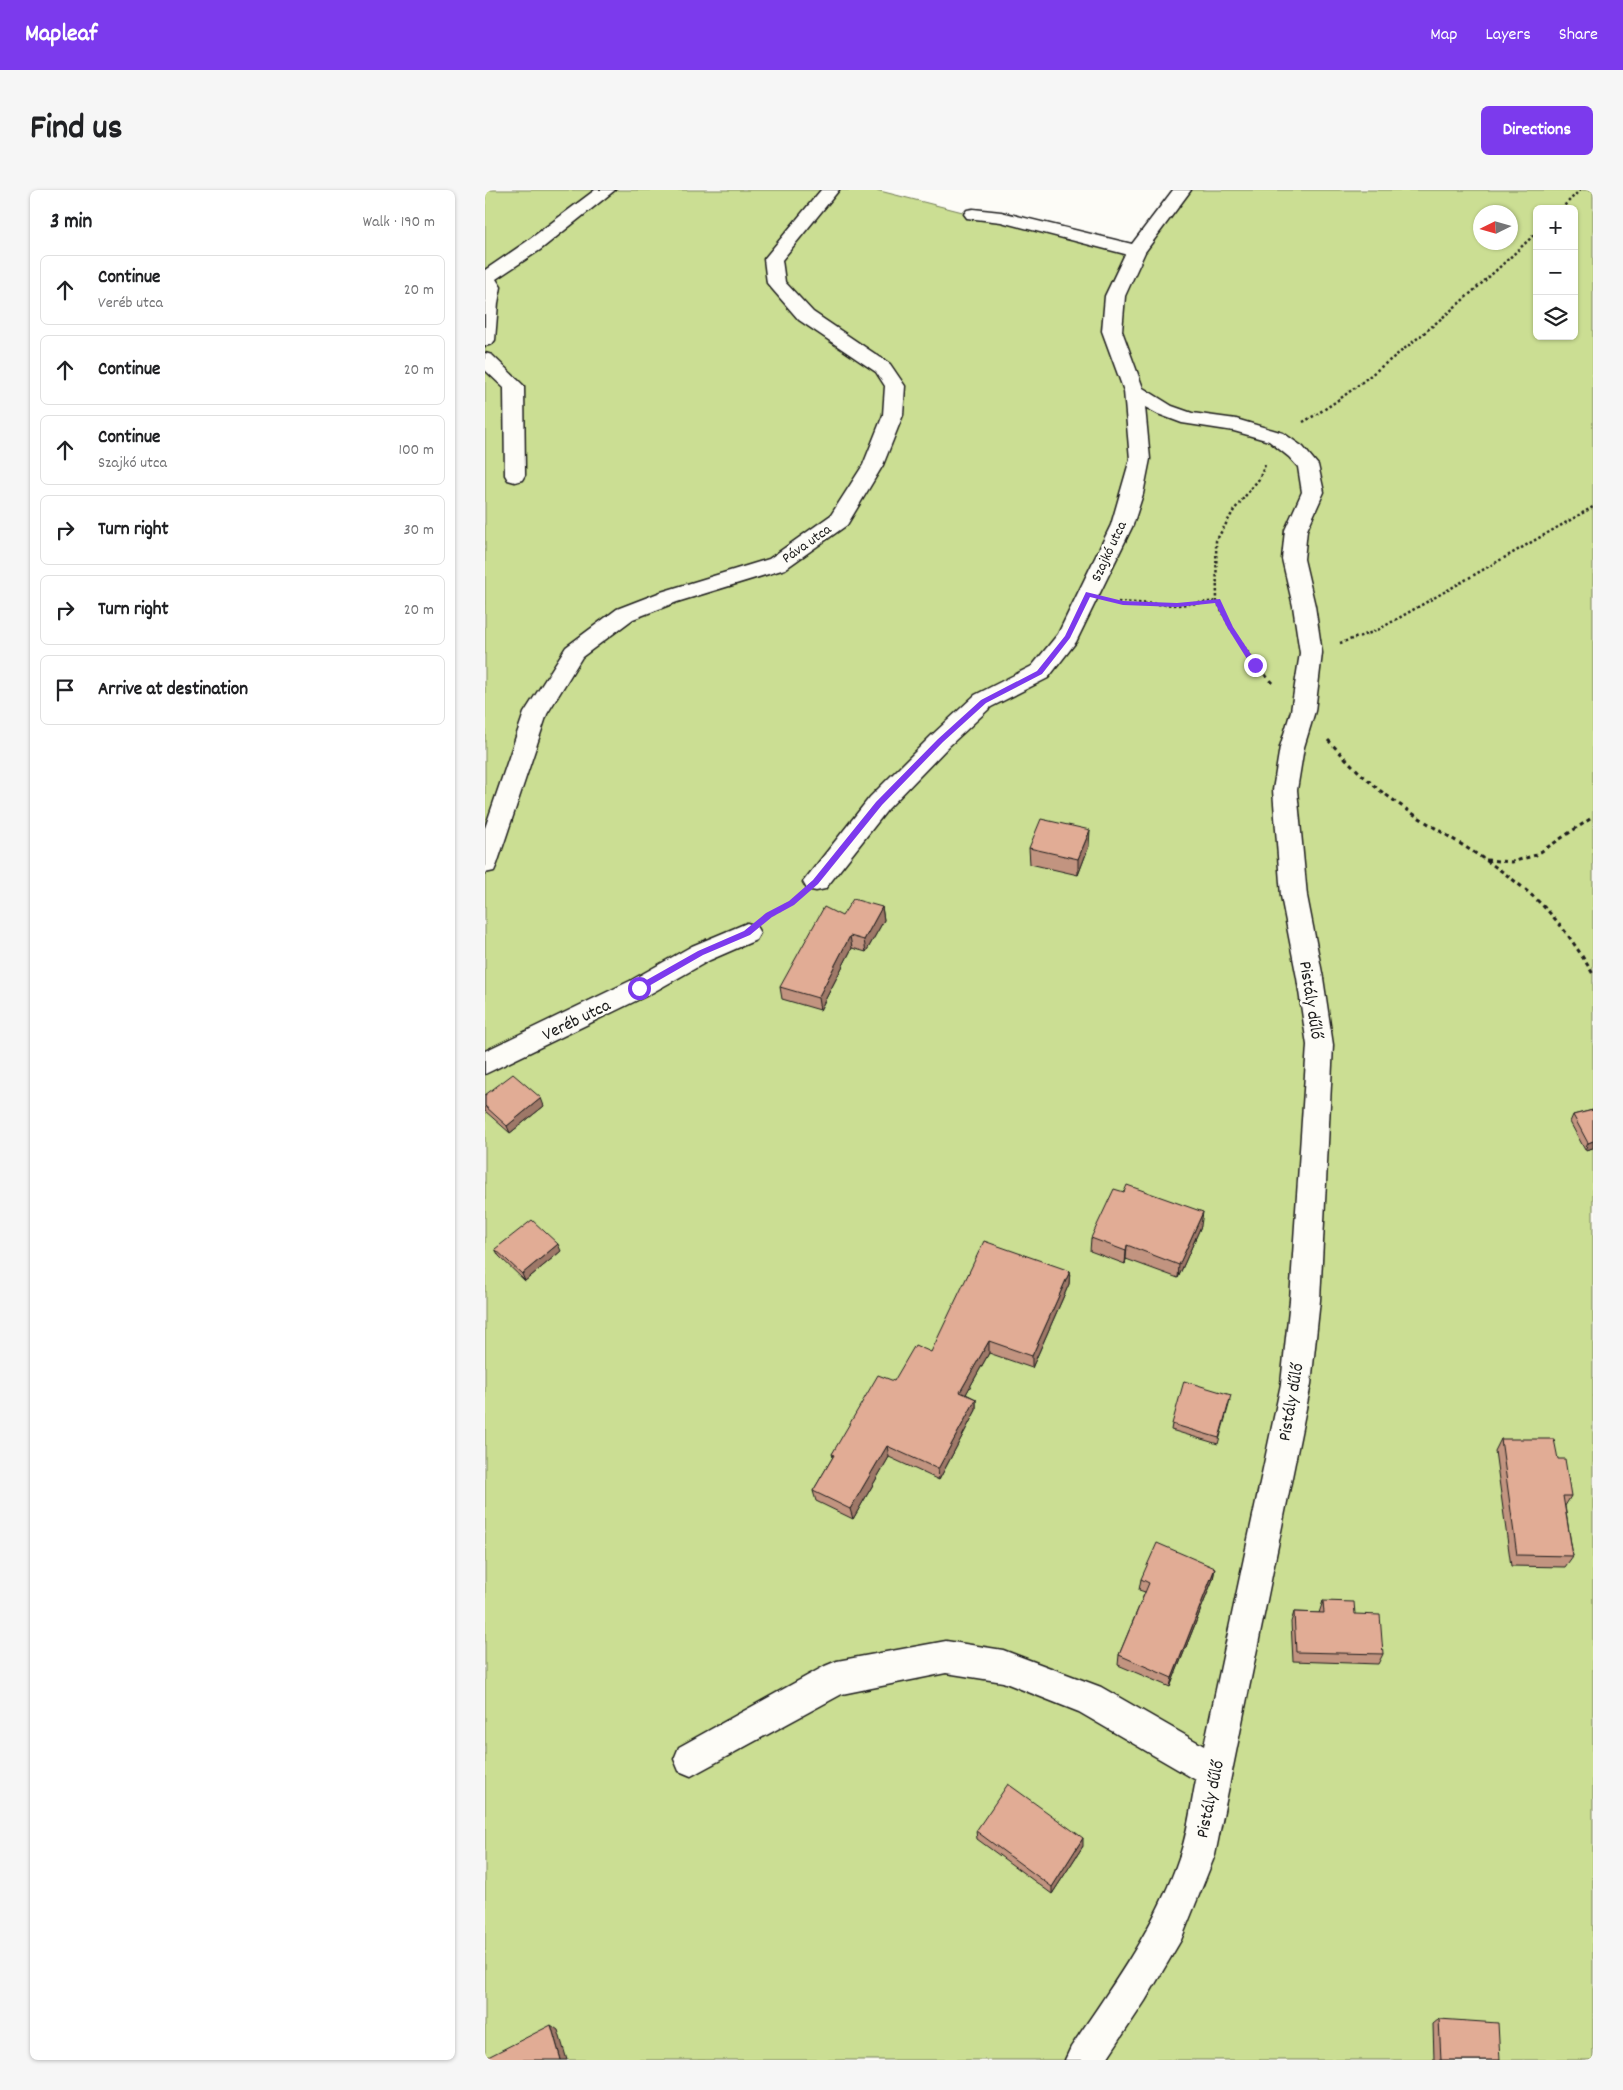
<!DOCTYPE html>
<meta charset="utf-8">
<style>
:root{--surface:#fff;--page:#f6f6f6;--text:#202124;--muted:#757577;--line:#e0e0e0;--accent:#7c3aed}
body{margin:0;font-family:Dekko,sans-serif;background:var(--page);color:var(--text)}
.controls{position:absolute;right:15px;top:15px;display:grid;overflow:hidden;border-radius:8px;box-shadow:0 1px 4px #0004}
.controls button{width:45px;height:45px;display:grid;place-items:center;padding:0;border:0;border-bottom:1px solid var(--line);background:var(--surface);color:var(--text);font:25px sans-serif}
.compass{position:absolute;left:988px;top:15px;width:45px;height:45px;border-radius:50%;background:var(--surface);box-shadow:0 1px 4px #0004;rotate:265deg}
.stop{position:absolute;width:15px;height:15px;margin:-11px;border:4px solid #7c3aed;border-radius:50%;background:#fff}
.stop.end{background:#7c3aed;border-color:#fff;box-shadow:0 1px 5px #0008}
.list{margin:0;padding:0;list-style:none}
h2{display:flex;justify-content:space-between;align-items:center;height:65px;margin:0;padding:0 20px;font-size:21px}
h2 small{font-size:16px;font-weight:400;color:var(--muted)}
.list li{display:grid;grid-template-columns:32px 1fr auto;gap:15px;align-items:center;box-sizing:border-box;height:70px;margin:0 10px 10px;padding:0 10px;border:1px solid var(--line);border-radius:8px}
.list b{display:block;font-size:19px;white-space:nowrap}
.list p{margin:0;font-size:16px;white-space:nowrap;color:var(--muted)}
.list em{font-size:16px;font-style:normal;color:var(--muted)}
.icon{flex:none;width:28px;height:28px;fill:none;stroke:currentColor;stroke-width:2;stroke-linecap:round;stroke-linejoin:round}
.map{position:relative;flex:none;width:1108px;height:1870px;overflow:hidden;border-radius:8px}
header{display:flex;align-items:center;gap:30px;box-sizing:border-box;height:70px;padding:0 25px;background:var(--accent);color:#fff}
header strong{font-size:24px}
nav{display:flex;gap:28px;margin-inline-start:auto;font-size:18px}
.intro{display:flex;align-items:center;justify-content:space-between;box-sizing:border-box;height:120px;padding:0 30px}
h1{margin:0;font-size:35px}
.button{padding:12px 22px;border-radius:8px;background:var(--accent);color:#fff;font-size:18px;font-weight:700}
main{display:flex;gap:30px;padding:0 30px}
aside{flex:1;background:var(--surface);border-radius:8px;box-shadow:0 1px 4px #0004}
.map>svg:first-child{display:block}
.green{fill:#cbde93;stroke:#747d58;fill-rule:evenodd}
.lines{fill:none;stroke-linecap:round;stroke-linejoin:round}
.minor-casing{stroke:#1c1c1c;stroke-width:3}
.path-far1{stroke:#1c1c1c;stroke-width:2.5;stroke-dasharray:2.5 2.5;stroke-linecap:butt}
.path{stroke:#1c1c1c;stroke-width:3;stroke-dasharray:4 4;stroke-linecap:butt}
.minor{fill:#fdfcf7;fill-rule:evenodd}
.wall{fill:#c29480;stroke:#1c1c1c}
.shaded-wall{fill:#9e7868;stroke:#1c1c1c}
.building{fill:#e1ac95;stroke:#1c1c1c}
.route{fill:#7c3aed}
.labels{text-anchor:middle;stroke-width:5;stroke-linejoin:round;paint-order:stroke}
.far-street-label{font-size:15px;fill:#1c1c1c;stroke:#fdfcf7}
.street-label{font-size:18px;fill:#1c1c1c;stroke:#fdfcf7}
</style>
<header>
<strong>Mapleaf</strong>
<nav><a>Map</a><a>Layers</a><a>Share</a></nav>
</header>
<div class="intro"><h1>Find us</h1><a class="button">Directions</a></div>
<main>
<aside>
<h2>3 min<small>Walk · 190 m</small></h2>
<ul class="list">
<li><svg class="icon" aria-label="ahead" viewBox="0 0 24 24"><path d="M12 20V5M6 11l6-6 6 6"/></svg><div><b>Continue</b><p>Veréb utca</p></div><em>20 m</em></li>
<li><svg class="icon" aria-label="ahead" viewBox="0 0 24 24"><path d="M12 20V5M6 11l6-6 6 6"/></svg><div><b>Continue</b></div><em>20 m</em></li>
<li><svg class="icon" aria-label="ahead" viewBox="0 0 24 24"><path d="M12 20V5M6 11l6-6 6 6"/></svg><div><b>Continue</b><p>Szajkó utca</p></div><em>100 m</em></li>
<li><svg class="icon" aria-label="right" viewBox="0 0 24 24"><path d="M7 20v-9h11M14 6l5 5-5 5"/></svg><div><b>Turn right</b></div><em>30 m</em></li>
<li><svg class="icon" aria-label="right" viewBox="0 0 24 24"><path d="M7 20v-9h11M14 6l5 5-5 5"/></svg><div><b>Turn right</b></div><em>20 m</em></li>
<li><svg class="icon" aria-label="arrive" viewBox="0 0 24 24"><path d="M6 21V4h12l-3 4 3 4H6"/></svg><div><b>Arrive at destination</b></div></li>
</ul>
</aside>
<div class="map">
<svg width="1108" height="1870" viewBox="0 0 1108 1870">
<rect width="100%" height="100%" fill="#fdfcf7"/>
<filter id="ink" filterUnits="userSpaceOnUse"><feTurbulence type="fractalNoise" baseFrequency=".02" numOctaves="2"/><feDisplacementMap in="SourceGraphic" scale="10" xChannelSelector="R" yChannelSelector="G"/><feConvolveMatrix kernelMatrix="1 2 1 2 8 2 1 2 1" color-interpolation-filters="sRGB"/></filter>
<g filter="url(#ink)">
<path class="green" d="M0 0H391L651 66 698 0H1108V1870H0ZM1052 19H1089V146H1052ZM996 22H1026V52H996Z"/>
<g class="lines">
<g class="minor-casing">
<path id="minor" d="M110 0H130L55 60 11 89 16 97 13 113 10 150 7 154 0 156V80L41 52Z
M336 0H354L297 70 300 92 328 122 405 174 420 196 418 225 398 275 362 335 300 379 192 412 148 429 97 467 62 524 12 674 9 681 0 683V638L39 523 81 457 132 419 176 402 284 369 346 325 378 275 398 225 400 196 391 182 314 130 282 93 279 69Z
M688 0H706L660 62 640 106 637 141 658 198 687 216 707 223 751 229 798 243 818 257 833 275 839 302 822 340 819 369 830 416 837 463 830 521 819 557 812 600 822 706 838 788 848 855 835 1110 826 1194 730 1665 696 1750 660 1811 621 1870H580L586 1857C627 1796 672 1735 695 1665 703 1641 706 1615 711 1590L594 1522 518 1492 461 1483 357 1504 206 1586 194 1581 189 1569 194 1557 340 1476 352 1471 461 1451 518 1460 616 1497 719 1556 796 1194 805 1110 822 855 812 788 796 706 788 600 795 557 806 521 815 463 808 416 797 369 800 340 817 302 813 277 804 267 784 251 749 241 697 233 673 224 660 217 665 269 658 304 648 335 591 452 563 488 506 517 463 557 403 619 340 699 331 701 322 699 318 692 385 607 447 545 490 505 547 476 573 444 626 335 645 269 639 201 617 141 620 106 640 64 516 32 482 28 479 24 482 20 488 19 516 22 647 54Z
M0 163 7 165 39 196 40 285 37 290 30 292 23 290 20 285 19 198 0 180Z
M262 733 271 736 275 743 271 750 225 770 163 805 0 884V861L145 791 207 756Z"/>
</g>
<path class="path-far1" d="M1076 19 1095 0
M818 232C846 217 871 197 896 177 951 135 1002 90 1052 42
M633 412 692 415 732 411
M855 453 891 441 1108 317
M775 480 745 437 732 411 731 351 749 320 774 289 780 275"/>
<path class="path" d="M774 479 788 493
M843 550C862 570 881 591 904 607 954 644 1011 670 1056 714 1077 734 1093 759 1108 784
M1001 670 1027 672 1051 665 1108 627
M286 724 309 711"/>
<use href="#minor" class="minor"/>
</g>
<path class="wall" d="M604 656 593 685 545 674 544 658Z
M397 717 399 730 381 762 367 758 335 820 297 809 295 797Z
M0 905 59 916 25 943 0 921Z
M1108 920V958L1100 960 1085 932 1088 925Z
M716 1036 693 1088 641 1069 640 1074 605 1061 606 1048Z
M10 1059 76 1061 40 1091 14 1066Z
M585 1081 584 1094 547 1178 504 1163 481 1204 491 1209V1220L454 1290 404 1267 368 1329 331 1311 328 1301 348 1267 347 1264 409 1191 446 1162Z
M745 1211 733 1254 686 1240 687 1234Z
M1016 1249 1086 1306 1080 1316 1088 1366 1080 1377 1026 1376 1010 1261Z
M730 1378 728 1389 685 1497 633 1475 634 1465 660 1402 654 1400 656 1389Z
M838 1411 870 1424 898 1464 893 1474 808 1471 806 1432 809 1422 834 1423Z
M491 1641 598 1656 567 1704 492 1649Z
M954 1829 1015 1870H949L948 1834Z"/>
<path class="shaded-wall" d="M605 640 604 656 593 685V669Z
M397 717 399 730 381 762 379 750Z
M365 746 367 758 335 820 333 808Z
M56 908 59 916 25 943 22 936Z
M1108 951V958L1100 960 1103 953Z
M718 1022 716 1036 693 1088 694 1075Z
M73 1054 76 1061 40 1091 37 1084Z
M642 1055 641 1069 640 1074 641 1061Z
M585 1081 584 1094 547 1178V1166Z
M504 1151V1163L476 1213 475 1202Z
M491 1209V1220L454 1290 453 1279Z
M402 1256 404 1267 368 1329 365 1319Z
M730 1378 728 1389 685 1497 687 1488Z
M598 1648V1656L567 1704V1697Z
M66 1835 73 1840 82 1870H76Z"/>
<path class="building" d="M556 629 605 640 593 669 544 658Z
M368 709 397 717 379 750 365 746 333 808 295 797 339 717 357 726Z
M28 884 56 908 22 936 0 916V905Z
M1108 920V951L1103 953 1088 925Z
M642 995 718 1022 694 1075 642 1055 641 1061 606 1048 629 999 639 1002Z
M47 1030 73 1054 37 1084 10 1059Z
M499 1051 585 1081 547 1166 504 1151 475 1202 491 1209 453 1279 402 1256 365 1319 328 1301 349 1265 347 1264 393 1185 409 1191 430 1155 446 1162Z
M699 1191 746 1205 734 1248 687 1234Z
M1016 1249H1069L1073 1269H1080L1086 1306H1078L1088 1366 1032 1365Z
M672 1353 730 1378 687 1488 634 1465 664 1393 656 1389Z
M838 1411 869 1412 870 1424 895 1425 898 1464 811 1462 809 1422 839 1423Z
M523 1594 598 1648 567 1697 491 1641Z
M954 1829 1013 1833 1015 1870H956Z
M66 1835 76 1870H4L3 1867Z"/>
</g>
<path class="route" d="M601 402 638 411 692 413 735 409 748 437 773 475 767 477 742 437 730 413 692 417 638 415 605 407 585 448 557 484 501 513 458 552 397 615 333 694 309 715 287 727 265 745 218 765 157 800H151V796L213 761 259 741 281 723 304 711 328 690 391 612 453 549 496 510 552 481 580 446Z"/>
<g class="labels">
<g class="far-street-label">
<text transform="translate(321 353) rotate(-35)" y="5">Páva utca</text>
<text transform="translate(623 361) rotate(-65)" y="5">Szajkó utca</text>
</g>
<g class="street-label">
<text transform="translate(827 810) rotate(81)" y="6">Pistály dűlő</text>
<text transform="translate(91 829) rotate(-26)" y="6">Veréb utca</text>
<text transform="translate(805 1212) rotate(-80)" y="6">Pistály dűlő</text>
<text transform="translate(724 1609) rotate(-78)" y="6">Pistály dűlő</text>
</g>
</g>
</svg>
<div class="controls">
<button>+</button>
<button>−</button>
<button><svg class="icon" aria-label="layers" viewBox="0 0 24 24"><path d="M12 4l9 5-9 5-9-5zM3 14l9 5 9-5"/></svg></button>
</div>
<svg class="compass" viewBox="-18 -18 36 36"><path d="M0-13l5 13h-10z" fill="#e53935"/><path d="M0 13l5-13h-10z" fill="#757577"/></svg>
<div class="stop" style="left:154px;top:798px"></div>
<div class="stop end" style="left:770px;top:475px"></div>
</div>
</main>
